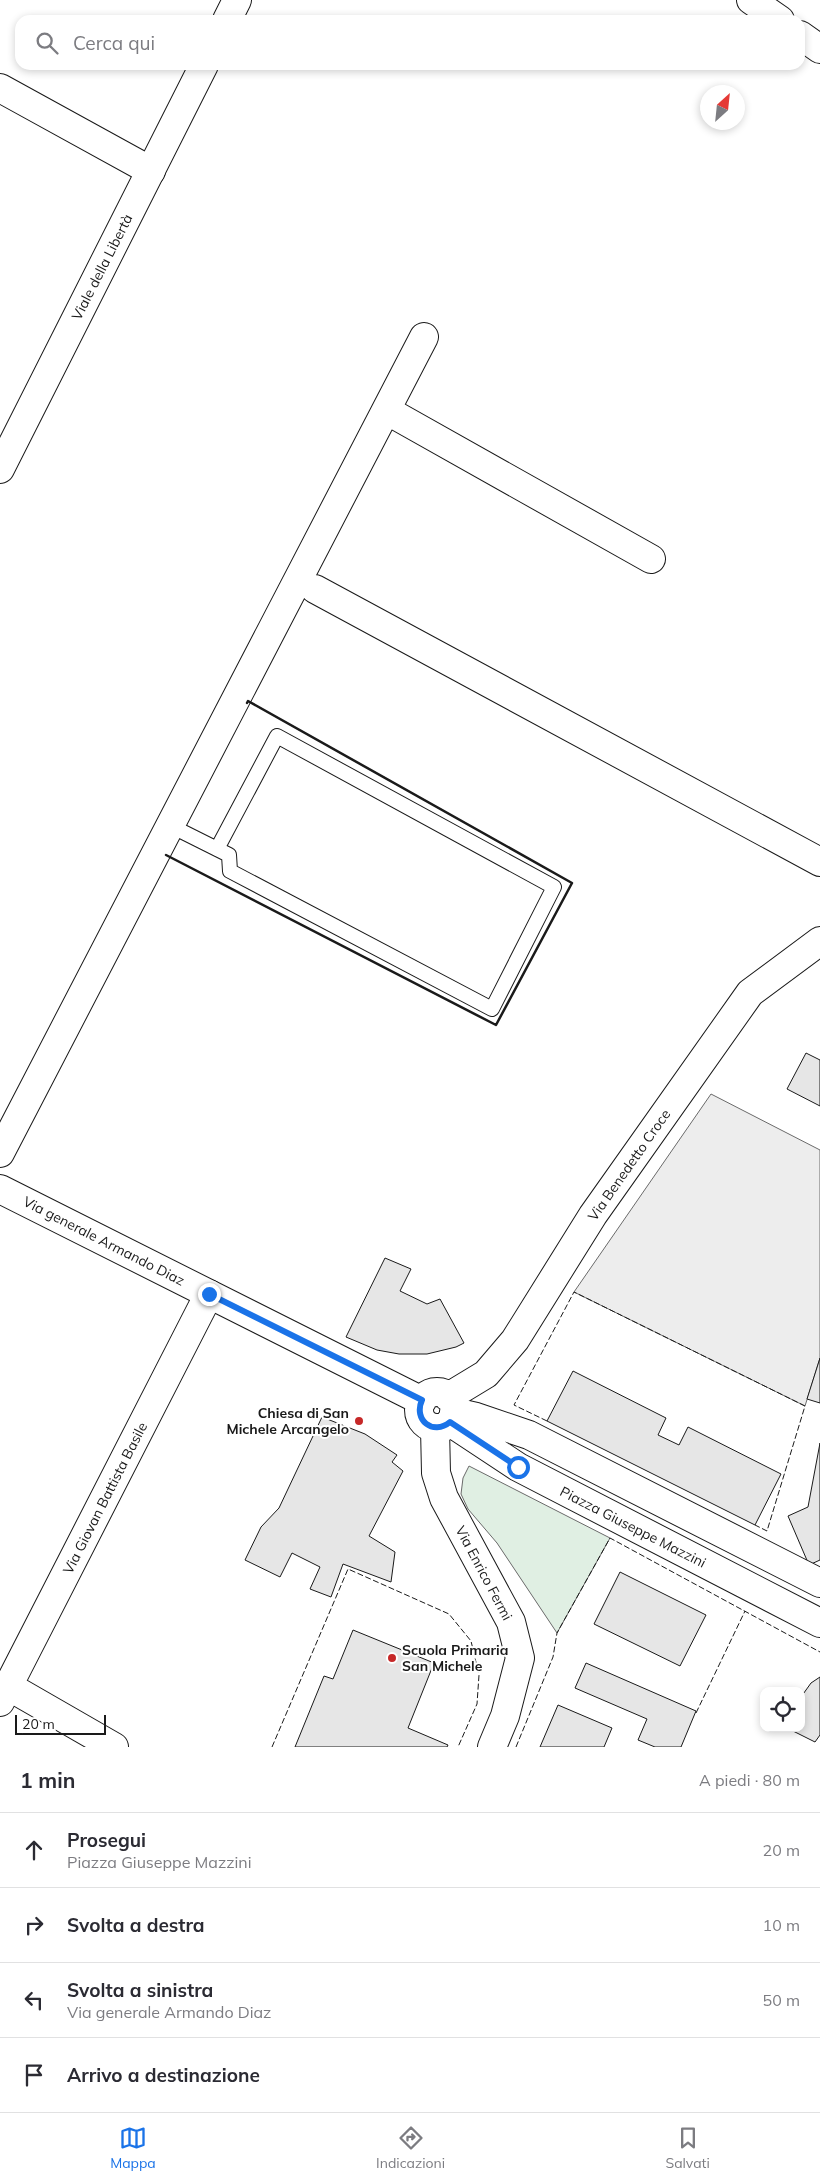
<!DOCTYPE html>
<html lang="it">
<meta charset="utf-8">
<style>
body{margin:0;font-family:Mulish,sans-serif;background:#f7f7f7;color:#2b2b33}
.controls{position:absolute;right:15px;bottom:15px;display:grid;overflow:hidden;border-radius:10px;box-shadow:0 2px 8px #0003}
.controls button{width:45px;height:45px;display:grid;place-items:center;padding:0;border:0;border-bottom:1px solid #e1e1e2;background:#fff;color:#2b2b33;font:25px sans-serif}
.compass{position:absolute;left:700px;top:85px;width:45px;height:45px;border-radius:50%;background:#fff;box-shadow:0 2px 8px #0003;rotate:27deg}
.scale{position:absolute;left:15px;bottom:12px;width:91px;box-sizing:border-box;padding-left:5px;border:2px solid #1a1a1a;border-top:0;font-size:14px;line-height:18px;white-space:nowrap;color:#1a1a1a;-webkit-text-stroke:4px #fff;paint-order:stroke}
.stop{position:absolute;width:15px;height:15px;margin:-11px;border:4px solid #1a73e8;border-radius:50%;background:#fff}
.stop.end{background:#1a73e8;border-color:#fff;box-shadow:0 1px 5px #0008}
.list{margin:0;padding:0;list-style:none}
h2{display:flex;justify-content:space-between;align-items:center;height:65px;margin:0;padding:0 20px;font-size:21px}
h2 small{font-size:16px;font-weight:400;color:#7c7c81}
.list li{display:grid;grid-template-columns:32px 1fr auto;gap:15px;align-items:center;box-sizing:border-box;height:75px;padding:0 20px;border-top:1px solid #e1e1e2}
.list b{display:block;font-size:19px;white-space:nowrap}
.list p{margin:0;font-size:16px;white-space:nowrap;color:#7c7c81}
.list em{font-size:16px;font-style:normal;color:#7c7c81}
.icon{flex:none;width:28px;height:28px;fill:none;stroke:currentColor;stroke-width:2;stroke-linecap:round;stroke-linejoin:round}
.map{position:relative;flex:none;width:820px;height:1747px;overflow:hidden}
.search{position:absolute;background:#fff;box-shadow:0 2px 8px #0003;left:15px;right:15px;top:15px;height:55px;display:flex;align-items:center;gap:12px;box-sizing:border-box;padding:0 18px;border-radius:15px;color:#7c7c81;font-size:19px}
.sheet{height:365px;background:#fff}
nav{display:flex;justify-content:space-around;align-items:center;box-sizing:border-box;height:70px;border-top:1px solid #e1e1e2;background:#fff;font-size:14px;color:#7c7c81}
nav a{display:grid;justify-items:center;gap:2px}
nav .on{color:#1a73e8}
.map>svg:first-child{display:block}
.green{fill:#e0efe3;stroke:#6a6a6a}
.parking{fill:#ededed;stroke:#6a6a6a}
.building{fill:#e6e6e6;stroke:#1a1a1a}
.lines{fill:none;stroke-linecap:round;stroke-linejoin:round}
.lane-casing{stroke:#1a1a1a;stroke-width:16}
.street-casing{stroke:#1a1a1a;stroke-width:30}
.secondary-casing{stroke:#1a1a1a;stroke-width:30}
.primary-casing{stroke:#1a1a1a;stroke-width:30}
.lane{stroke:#fff;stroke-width:14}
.street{stroke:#fff;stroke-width:28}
.secondary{stroke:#fff;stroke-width:28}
.primary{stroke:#fff;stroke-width:28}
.fence{stroke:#1a1a1a;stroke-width:1;stroke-dasharray:6 2.5;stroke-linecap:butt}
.wall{stroke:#1a1a1a;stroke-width:2.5}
.route{stroke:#1a73e8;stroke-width:6}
.poi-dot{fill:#c62828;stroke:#fff;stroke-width:2}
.labels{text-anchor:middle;stroke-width:4;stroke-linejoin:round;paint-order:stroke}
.street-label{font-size:14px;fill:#1a1a1a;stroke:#fff}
.poi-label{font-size:14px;font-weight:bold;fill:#1a1a1a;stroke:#fff;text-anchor:end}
</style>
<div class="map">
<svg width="820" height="1747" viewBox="0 0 820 1747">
<rect width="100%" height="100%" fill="#fff"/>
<path class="green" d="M469 1466 610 1538 557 1633 497 1543 468 1509 461 1494 463 1478Z"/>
<path class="parking" d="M711 1094 820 1150V1358L805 1406 574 1292Z"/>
<path class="building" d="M806 1053 820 1060V1106L787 1089Z
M385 1258 411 1269 400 1291 427 1304 440 1299 464 1343 456 1347 427 1354H399L377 1350 346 1337Z
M820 1358V1403L807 1399Z
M573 1371 666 1418 658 1435 679 1445 688 1427 781 1474 755 1525 547 1421Z
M322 1417 365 1434 397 1455 392 1462 403 1471 369 1536 395 1552 391 1582 343 1564 331 1597 310 1589 320 1567 292 1553 280 1577 245 1560 261 1527 279 1508Z
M820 1443V1560L809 1565 788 1516 808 1507Z
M620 1572 706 1615 680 1666 594 1624Z
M353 1630 434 1663 408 1728 448 1745 447 1747H295L324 1676 333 1679Z
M586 1663 696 1711 681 1747H655L638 1740 647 1719 575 1688Z
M820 1677V1735L815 1742 787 1728H801V1697L811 1683Z
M558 1705 612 1728 604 1747H540Z"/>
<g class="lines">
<defs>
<path id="lane" d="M169 825C189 835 209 845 229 855L230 871 492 1009 554 887 277 736 217 849"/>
<path id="street" d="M751 0 780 20
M800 35 820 49
M0 88 151 171
M386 410 651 559
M315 589 820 862
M0 1153 424 337
M435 1428 436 1473 444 1498 511 1622 520 1658 505 1716 492 1747
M8 1686 114 1747
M0 1702 209 1294"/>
<path id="secondary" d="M0 1189 422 1401
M419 1410a18 18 0 1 1 36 0a18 18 0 1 1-36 0Z
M448 1397 486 1374 515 1340 593 1215 750 993 820 941
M454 1412 476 1417 529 1435 820 1583
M450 1422 518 1467 820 1623"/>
<path id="primary" d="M227 20 237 0
M0 469 204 65"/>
</defs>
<use href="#lane" class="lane-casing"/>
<use href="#street" class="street-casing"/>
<use href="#secondary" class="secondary-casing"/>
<use href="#primary" class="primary-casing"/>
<use href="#lane" class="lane"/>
<use href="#street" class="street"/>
<use href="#secondary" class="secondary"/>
<use href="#primary" class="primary"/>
<path class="fence" d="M547 1421 514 1405 574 1292 805 1406 767 1531 755 1525
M696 1713 745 1611
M272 1747 348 1569 449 1614 471 1641 479 1675 477 1704 458 1747
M516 1747 553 1657 557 1633 610 1538 820 1652"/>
<path class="wall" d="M166 855 496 1025 572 883 248 701 247 703"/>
</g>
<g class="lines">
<path class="route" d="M209 1294 422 1400C413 1420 433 1436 450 1422L518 1467"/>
</g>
<g class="poi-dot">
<circle cx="359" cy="1421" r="5"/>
<circle cx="392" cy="1658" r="5"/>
</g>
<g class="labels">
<g class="street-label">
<text transform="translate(102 267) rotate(-63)" y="5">Viale della Libertà</text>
<text transform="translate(629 1165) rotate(-55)" y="5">Via Benedetto Croce</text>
<text transform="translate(104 1241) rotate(27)" y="5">Via generale Armando Diaz</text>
<text transform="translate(105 1498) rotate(-63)" y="5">Via Giovan Battista Basile</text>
<text transform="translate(633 1527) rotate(27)" y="5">Piazza Giuseppe Mazzini</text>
<text transform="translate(484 1573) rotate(62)" y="5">Via Enrico Fermi</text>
</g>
<g class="poi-label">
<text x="349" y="1418">Chiesa di San<tspan x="349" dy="16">Michele Arcangelo</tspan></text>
<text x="402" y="1655" text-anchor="start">Scuola Primaria<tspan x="402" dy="16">San Michele</tspan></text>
</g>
</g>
</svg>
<div class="controls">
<button><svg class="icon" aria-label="locate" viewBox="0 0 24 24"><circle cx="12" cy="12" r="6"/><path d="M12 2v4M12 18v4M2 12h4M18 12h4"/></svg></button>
</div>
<svg class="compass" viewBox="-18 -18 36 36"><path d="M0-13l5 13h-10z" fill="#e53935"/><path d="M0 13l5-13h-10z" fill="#7c7c81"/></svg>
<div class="scale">20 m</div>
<div class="stop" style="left:518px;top:1467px"></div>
<div class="stop end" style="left:209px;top:1294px"></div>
<div class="search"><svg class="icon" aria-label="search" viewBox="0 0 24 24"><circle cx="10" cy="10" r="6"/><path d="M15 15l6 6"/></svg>Cerca qui</div>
</div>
<section class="sheet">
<h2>1 min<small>A piedi · 80 m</small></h2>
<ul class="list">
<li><svg class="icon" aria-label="ahead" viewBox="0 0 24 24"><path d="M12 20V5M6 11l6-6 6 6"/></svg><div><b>Prosegui</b><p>Piazza Giuseppe Mazzini</p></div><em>20 m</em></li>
<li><svg class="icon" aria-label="right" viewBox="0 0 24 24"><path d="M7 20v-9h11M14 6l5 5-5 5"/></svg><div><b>Svolta a destra</b></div><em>10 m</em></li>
<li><svg class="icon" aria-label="left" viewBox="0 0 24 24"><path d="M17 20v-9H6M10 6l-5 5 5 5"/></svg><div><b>Svolta a sinistra</b><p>Via generale Armando Diaz</p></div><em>50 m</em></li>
<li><svg class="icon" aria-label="arrive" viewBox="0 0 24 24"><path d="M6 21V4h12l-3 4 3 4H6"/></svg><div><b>Arrivo a destinazione</b></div></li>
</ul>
</section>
<nav>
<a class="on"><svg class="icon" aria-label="map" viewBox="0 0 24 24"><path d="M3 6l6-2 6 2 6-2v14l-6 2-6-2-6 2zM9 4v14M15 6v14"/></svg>Mappa</a>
<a><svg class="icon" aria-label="directions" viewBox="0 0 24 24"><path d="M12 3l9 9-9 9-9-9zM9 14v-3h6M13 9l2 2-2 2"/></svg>Indicazioni</a>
<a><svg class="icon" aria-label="saved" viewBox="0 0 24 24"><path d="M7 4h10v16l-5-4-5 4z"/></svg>Salvati</a>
</nav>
